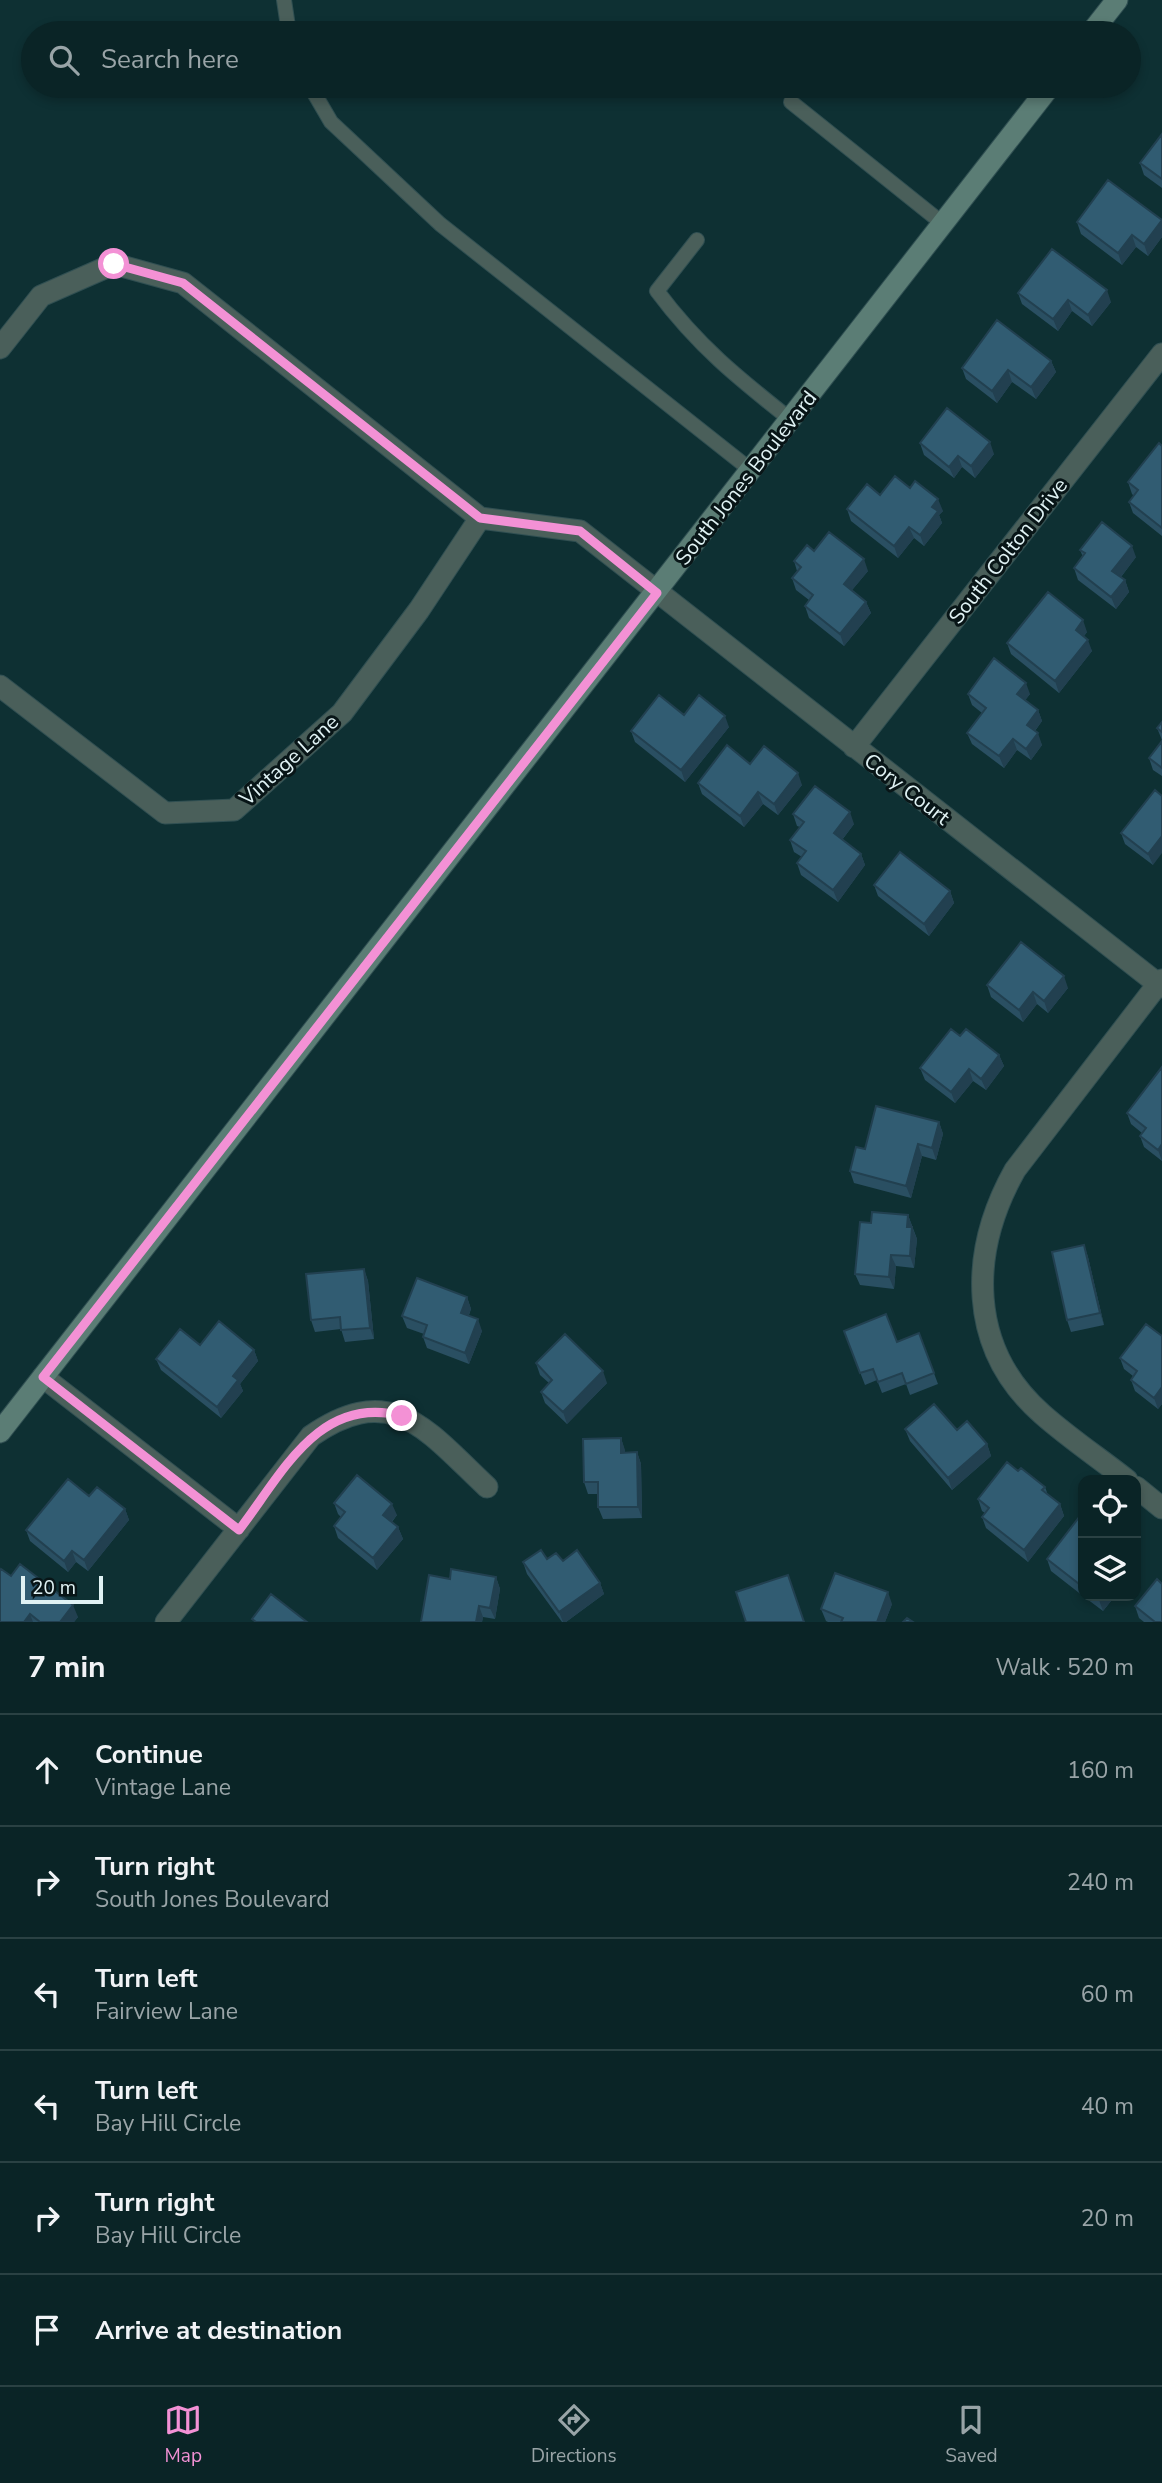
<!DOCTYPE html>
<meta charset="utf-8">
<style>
body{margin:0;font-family:"Nunito Sans",sans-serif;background:#183032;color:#f1f3f6}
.controls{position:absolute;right:21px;bottom:21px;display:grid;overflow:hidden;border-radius:14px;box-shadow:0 4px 10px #0003}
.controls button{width:63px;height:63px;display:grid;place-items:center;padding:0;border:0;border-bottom:2px solid #2a4143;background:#0a2426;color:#f1f3f6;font:35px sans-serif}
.scale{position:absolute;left:21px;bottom:18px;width:82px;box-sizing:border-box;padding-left:7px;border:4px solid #e0f2f4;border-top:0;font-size:19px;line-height:24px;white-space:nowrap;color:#e0f2f4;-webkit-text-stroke:5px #081517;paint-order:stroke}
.stop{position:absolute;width:21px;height:21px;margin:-16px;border:5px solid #f391d5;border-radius:50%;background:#fff}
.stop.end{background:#f391d5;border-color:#fff;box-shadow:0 2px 7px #0008}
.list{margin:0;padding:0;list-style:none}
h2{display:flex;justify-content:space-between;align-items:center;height:91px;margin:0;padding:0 28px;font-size:30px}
h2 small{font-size:23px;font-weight:400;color:#99a4a7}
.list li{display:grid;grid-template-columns:46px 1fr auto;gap:21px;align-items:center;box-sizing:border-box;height:112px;padding:0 28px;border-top:2px solid #2a4143}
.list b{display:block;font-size:26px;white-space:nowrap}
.list p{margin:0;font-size:23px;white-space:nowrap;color:#99a4a7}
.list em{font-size:23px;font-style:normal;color:#99a4a7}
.icon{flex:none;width:38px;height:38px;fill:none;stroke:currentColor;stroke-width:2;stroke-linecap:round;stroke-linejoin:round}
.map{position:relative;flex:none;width:1162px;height:1622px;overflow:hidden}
.search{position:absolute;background:#0a2426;box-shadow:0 4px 10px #0003;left:21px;right:21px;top:21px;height:77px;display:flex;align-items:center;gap:18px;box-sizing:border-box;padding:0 24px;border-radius:38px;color:#99a4a7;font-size:26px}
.sheet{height:763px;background:#0a2426}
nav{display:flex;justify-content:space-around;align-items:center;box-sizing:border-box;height:98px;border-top:2px solid #2a4143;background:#0a2426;font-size:19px;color:#99a4a7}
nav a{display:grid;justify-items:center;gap:4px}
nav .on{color:#f391d5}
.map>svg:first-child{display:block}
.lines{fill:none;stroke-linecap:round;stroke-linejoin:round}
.lane-casing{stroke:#304f52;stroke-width:16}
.street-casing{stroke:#304f52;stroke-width:23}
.secondary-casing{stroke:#304f52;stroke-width:23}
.lane{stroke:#4a5f5a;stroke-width:14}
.street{stroke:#4a5f5a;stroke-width:21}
.secondary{stroke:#5b7d75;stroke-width:21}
.wall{fill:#2a4f62}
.shaded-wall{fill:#224050}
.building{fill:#315c72;stroke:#224050;stroke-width:2}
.route{stroke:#f391d5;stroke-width:9}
.labels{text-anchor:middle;stroke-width:6;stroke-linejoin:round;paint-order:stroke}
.street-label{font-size:21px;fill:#e0f2f4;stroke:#081517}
</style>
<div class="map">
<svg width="1162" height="1622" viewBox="0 0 1162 1622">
<rect width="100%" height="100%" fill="#0e3033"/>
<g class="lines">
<defs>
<path id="lane" d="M284 0 289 33
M310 86 331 122 440 224 752 471
M791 102 942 223
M697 240 657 291C698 346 738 378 791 420"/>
<path id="street" d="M0 348 41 296 114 264 183 283 480 518 580 531 1158 984 1162 980
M0 686 165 813 234 810 342 713 419 610 480 518
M854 747 1162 354
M43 1377 239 1529
M1127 1480C1099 1458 1069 1438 1042 1414 967 1348 969 1252 1015 1170L1158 984 1162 987
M1136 1487 1162 1508
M166 1622 311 1436C393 1379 428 1432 487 1487"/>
<path id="secondary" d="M1091 33 1117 0
M0 1432 1050 86"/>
</defs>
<use href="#lane" class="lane-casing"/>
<use href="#street" class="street-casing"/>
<use href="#secondary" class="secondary-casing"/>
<use href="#lane" class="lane"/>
<use href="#street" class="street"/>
<use href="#secondary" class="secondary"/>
</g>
<path class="wall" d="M1162 134V188L1144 175 1140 163Z
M1162 220V237L1148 256 1136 247 1122 265 1081 234 1077 222Z
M1018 293 1111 302 1092 326 1072 311 1058 331 1022 304Z
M1051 361 1056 372 1036 399 1012 382 997 403 966 379 962 368Z
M920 443 994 454 975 478 962 467 954 478 924 455Z
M1162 446V536L1133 513 1129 502 1134 496 1132 494 1128 482Z
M910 488 943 511 939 515 942 523 924 546 914 538 898 558 851 521 847 509 880 495Z
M1080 550 1136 557 1121 577 1125 580 1129 592 1116 609 1078 580 1074 568 1083 557Z
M814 551 868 571 852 590 866 602 871 613 844 646 809 618 805 606 809 600 796 590 792 578 797 571 794 561Z
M1087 632 1084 636 1092 651 1059 693 1011 654 1007 643Z
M968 694H1030L1025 700 1038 710 1042 721 1035 731 1042 745 1031 760 1017 750 1004 768 972 744 967 733 982 713 972 705Z
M684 715 729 727 685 782 635 742 631 731Z
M1162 722V740L1157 728Z
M1162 741V776L1153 770 1149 758Z
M750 764 802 785 778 815 763 804 744 827 702 794 698 783Z
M1155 790 1153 865 1125 844 1121 833Z
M793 814 854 824 842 840 861 854 865 865 838 902 801 875 797 863 802 857 794 852 790 840 800 827 797 826Z
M874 885 950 891 954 903 929 936 878 896Z
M987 985 1068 988 1048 1013 1037 1004 1023 1022 991 997Z
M960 1036 999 1055 1004 1066 986 1090 973 1081 955 1103 925 1080 920 1068Z
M1162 1067V1161L1144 1147 1140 1136 1142 1133 1131 1124 1127 1113Z
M939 1122 943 1134 936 1160 922 1156 911 1198 854 1183 850 1171 865 1149Z
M908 1215 917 1239 914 1268 896 1266 894 1289 860 1285 855 1274 871 1223Z
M1084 1245 1088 1257 1104 1325 1071 1332 1067 1320Z
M364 1269 368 1281 374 1339 345 1342 341 1329 315 1332 311 1320Z
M467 1297 471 1309 469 1315 482 1331 469 1364 427 1348 423 1337 424 1334 407 1328 402 1316Z
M844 1331 897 1342 919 1333 938 1384 910 1395 906 1384 882 1393 877 1380 865 1385Z
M1162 1336V1404L1158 1409 1135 1391 1131 1380 1133 1376 1124 1369 1120 1358Z
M200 1345 254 1350 258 1361 240 1384 243 1391 221 1418 161 1370 156 1359Z
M536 1363 607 1383 567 1424 545 1403 541 1392 549 1383 540 1375Z
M905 1429 957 1430 987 1444 991 1456 952 1490 910 1441Z
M621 1438 625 1452H637L641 1464 642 1518 603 1519 598 1507V1494H588L584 1482Z
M1018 1471 1045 1487 1048 1495 1060 1504 1064 1516 1028 1562 986 1528 982 1517 985 1513 982 1511 978 1499Z
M89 1496 125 1509 129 1520 88 1571 76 1562 68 1572 30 1541 26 1530Z
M334 1503 397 1515 392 1522 398 1527 403 1539 377 1570 338 1538 334 1526 341 1517 338 1514Z
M1083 1519V1596L1051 1571 1047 1559Z
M547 1559 563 1561 600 1583 604 1594 566 1622H562L527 1574 523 1562Z
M11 1576 78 1617 74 1622H0Z
M496 1577 500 1589 495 1619 483 1617 482 1622H421L450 1579Z
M1083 1596H1115L1103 1611Z
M892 1604 885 1622H828L826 1621 821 1609Z
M1135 1606 1162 1622H1144L1139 1618Z"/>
<path class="shaded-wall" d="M1162 220V237L1148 256 1144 244Z
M1132 235 1136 247 1122 265 1118 253Z
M1107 290 1111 302 1092 326 1088 315Z
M1068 300 1072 311 1058 331 1053 319Z
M1051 361 1056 372 1036 399 1031 387Z
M1008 370 1012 382 997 403 992 391Z
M990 442 994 454 975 478 971 466Z
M958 456 962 467 954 478 949 467Z
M938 499 943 511 939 515 942 523 924 546 920 535 932 507Z
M909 527 914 538 898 558 894 546Z
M1132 546 1136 557 1117 582 1112 571Z
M864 559 868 571 848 595 844 584Z
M1125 580 1129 592 1116 609 1111 597Z
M866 602 871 613 844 646 840 634Z
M1083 620 1087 632 1080 641 1076 630Z
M1088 640 1092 651 1059 693 1055 681Z
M1026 683 1030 694 1021 706 1017 694Z
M1038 710 1042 721 1031 736 1027 725Z
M725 716 729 727 685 782 681 770Z
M1038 733 1042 745 1031 760 1026 749Z
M1013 739 1017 750 1004 768 999 756Z
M798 773 802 785 778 815 774 804Z
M758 792 763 804 744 827 740 816Z
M850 812 854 824 838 845 834 833Z
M1162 836V853L1153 865 1148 854Z
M861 854 865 865 838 902 833 890Z
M950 891 954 903 929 936 924 924Z
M1064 976 1068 988 1048 1013 1044 1001Z
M1033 992 1037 1004 1023 1022 1019 1010Z
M999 1055 1004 1066 986 1090 981 1079Z
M969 1069 973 1081 955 1103 951 1092Z
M939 1122 943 1134 936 1160 932 1148Z
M918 1144 922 1156 911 1198 906 1186Z
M1162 1144V1161L1158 1150Z
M908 1215 912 1226 911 1238 907 1227Z
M912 1227 917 1239 914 1268 910 1256Z
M1084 1245 1088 1257 1104 1325 1100 1313Z
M891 1255 896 1266 894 1289 889 1277Z
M364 1269 368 1281 374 1339 370 1328Z
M467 1297 471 1309 465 1324 461 1313Z
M478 1319 482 1331 469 1364 465 1353Z
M254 1350 258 1361 240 1384 243 1391 221 1418 217 1407 233 1376Z
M603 1371 607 1383 567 1424 563 1412Z
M1162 1387V1404L1158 1409 1154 1398Z
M621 1438 625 1450 626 1464 621 1453Z
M987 1444 991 1456 952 1490 948 1478Z
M637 1452 641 1464 642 1518 638 1507Z
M392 1504 397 1515 388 1526 383 1515Z
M1060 1504 1064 1516 1028 1562 1024 1550Z
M125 1509 129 1520 88 1571 84 1560Z
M398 1527 403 1539 377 1570 373 1558Z
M72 1551 76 1562 68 1572 64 1561Z
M496 1577 500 1589 495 1619 490 1608Z
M600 1583 604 1594 566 1622H563L559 1612Z
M888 1592 892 1604 885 1622H877Z
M1102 1596H1115L1103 1611 1099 1600Z
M73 1605 78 1617 74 1622H60Z
M479 1606 483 1617 482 1622H476Z
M30 1614 33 1622H24Z"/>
<path class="building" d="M1162 134V179L1140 163Z
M1108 180 1162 220 1144 244 1132 235 1118 253 1077 222Z
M1052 249 1107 290 1088 315 1068 300 1053 319 1018 293Z
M997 320 1051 361 1031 387 1008 370 992 391 962 368Z
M947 408 990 442 971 466 958 456 949 467 920 443Z
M1159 443 1162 446V528L1129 502 1138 490 1128 482Z
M895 476 910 488 915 481 938 499 932 507 938 511 920 535 909 527 894 546 847 509 867 484 880 495Z
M1102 522 1132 546 1112 571 1125 580 1111 597 1074 568 1085 553 1080 550Z
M829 532 864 559 844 584 866 602 840 634 805 606 813 595 792 578 801 567 794 561 807 545 814 551Z
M1048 592 1083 620 1076 630 1088 640 1055 681 1007 643Z
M994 658 1026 683 1017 694 1038 710 1027 725 1038 733 1026 749 1013 739 999 756 967 733 986 708 968 694Z
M659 695 684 715 699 695 725 716 681 770 631 731Z
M1162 722V732L1157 728Z
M1162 741V768L1149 758Z
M727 745 750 764 764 746 798 773 774 804 758 792 740 816 698 783Z
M815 786 850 812 834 833 861 854 833 890 797 863 806 851 790 840 804 822 793 814Z
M1155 790 1162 796V836L1148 854 1121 833Z
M900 852 950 891 924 924 874 885Z
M1021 942 1064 976 1044 1001 1033 992 1019 1010 987 985Z
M951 1029 960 1036 966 1029 999 1055 981 1079 969 1069 951 1092 920 1068Z
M1162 1067V1144L1158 1150 1140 1136 1146 1128 1127 1113Z
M876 1106 939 1122 932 1148 918 1144 906 1186 850 1171 856 1147 865 1149Z
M872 1212 908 1215 907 1227H912L910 1256 891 1255 889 1277 855 1274 860 1222 871 1223Z
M1084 1245 1100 1313 1067 1320 1052 1252Z
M364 1269 370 1328 341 1330 340 1317 311 1320 306 1274Z
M417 1278 467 1297 461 1313 478 1319 465 1353 423 1337 427 1325 402 1316Z
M886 1314 897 1342 919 1333 934 1373 906 1384 902 1373 878 1382 873 1369 860 1373 844 1331Z
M219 1321 254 1350 233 1376 238 1380 217 1407 156 1359 180 1329 200 1345Z
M1146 1324 1162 1336V1387L1154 1398 1131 1380 1137 1371 1120 1358Z
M565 1334 603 1371 563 1412 541 1392 552 1380 536 1363Z
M934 1404 957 1430 967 1421 987 1444 948 1478 905 1429Z
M621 1438V1453L637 1452 638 1507H598V1482H584L583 1439Z
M1007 1462 1018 1471 1021 1468 1045 1487 1042 1490 1060 1504 1024 1550 982 1517 989 1508 978 1499Z
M357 1475 392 1504 383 1515 398 1527 373 1558 334 1526 345 1512 334 1503Z
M68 1479 89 1496 97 1487 125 1509 84 1560 72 1551 64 1561 26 1530Z
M1080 1516 1083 1519V1587L1047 1559Z
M541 1550 547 1559 556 1553 563 1561 577 1550 600 1583 559 1612 523 1562Z
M20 1564 73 1605 60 1622H40L30 1614 24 1622H0V1571L1 1569 11 1576Z
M451 1569 496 1577 490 1608 479 1606 476 1622H421L429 1575 450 1579Z
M835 1573 888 1592 877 1622H841L843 1618 821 1609Z
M788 1575 804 1622H746L736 1592Z
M1157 1579 1162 1584V1622H1155L1135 1606Z
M271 1594 307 1622H256L252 1619Z
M907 1618 913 1622H903Z"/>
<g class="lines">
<path class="route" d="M114 264 183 283 480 518 580 531 657 593 43 1377 239 1530C282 1474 319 1394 402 1416"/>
</g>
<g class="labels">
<g class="street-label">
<text transform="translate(746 478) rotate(-52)" y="7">South Jones Boulevard</text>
<text transform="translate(1008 551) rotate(-52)" y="7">South Colton Drive</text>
<text transform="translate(289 760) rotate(-42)" y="7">Vintage Lane</text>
<text transform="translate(907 789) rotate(38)" y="7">Cory Court</text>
</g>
</g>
</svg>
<div class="controls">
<button><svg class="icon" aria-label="locate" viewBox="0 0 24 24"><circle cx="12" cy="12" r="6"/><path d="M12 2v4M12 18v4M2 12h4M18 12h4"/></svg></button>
<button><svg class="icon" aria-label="layers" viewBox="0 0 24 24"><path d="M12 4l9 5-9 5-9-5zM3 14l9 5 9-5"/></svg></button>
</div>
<div class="scale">20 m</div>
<div class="stop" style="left:114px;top:264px"></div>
<div class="stop end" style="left:402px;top:1416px"></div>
<div class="search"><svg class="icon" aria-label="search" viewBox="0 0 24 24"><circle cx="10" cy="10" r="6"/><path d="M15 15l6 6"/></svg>Search here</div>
</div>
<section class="sheet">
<h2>7 min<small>Walk · 520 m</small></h2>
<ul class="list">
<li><svg class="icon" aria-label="ahead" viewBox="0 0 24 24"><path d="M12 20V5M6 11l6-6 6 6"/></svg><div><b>Continue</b><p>Vintage Lane</p></div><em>160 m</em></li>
<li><svg class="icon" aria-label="right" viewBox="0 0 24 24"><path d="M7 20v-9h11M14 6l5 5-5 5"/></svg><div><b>Turn right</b><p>South Jones Boulevard</p></div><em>240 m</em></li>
<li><svg class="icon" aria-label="left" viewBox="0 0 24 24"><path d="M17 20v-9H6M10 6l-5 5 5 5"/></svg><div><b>Turn left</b><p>Fairview Lane</p></div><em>60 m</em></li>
<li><svg class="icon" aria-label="left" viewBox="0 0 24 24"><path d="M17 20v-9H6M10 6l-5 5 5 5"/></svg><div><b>Turn left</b><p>Bay Hill Circle</p></div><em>40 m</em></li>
<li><svg class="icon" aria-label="right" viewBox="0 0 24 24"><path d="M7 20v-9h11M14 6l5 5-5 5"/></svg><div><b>Turn right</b><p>Bay Hill Circle</p></div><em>20 m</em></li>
<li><svg class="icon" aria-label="arrive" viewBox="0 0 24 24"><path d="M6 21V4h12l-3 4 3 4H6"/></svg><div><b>Arrive at destination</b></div></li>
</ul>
</section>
<nav>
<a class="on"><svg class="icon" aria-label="map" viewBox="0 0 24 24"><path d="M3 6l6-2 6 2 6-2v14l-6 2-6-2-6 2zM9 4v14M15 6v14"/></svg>Map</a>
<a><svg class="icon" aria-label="directions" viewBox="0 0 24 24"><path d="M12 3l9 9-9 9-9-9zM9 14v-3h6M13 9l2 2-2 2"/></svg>Directions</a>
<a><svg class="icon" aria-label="saved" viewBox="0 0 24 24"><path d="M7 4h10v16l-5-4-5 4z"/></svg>Saved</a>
</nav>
